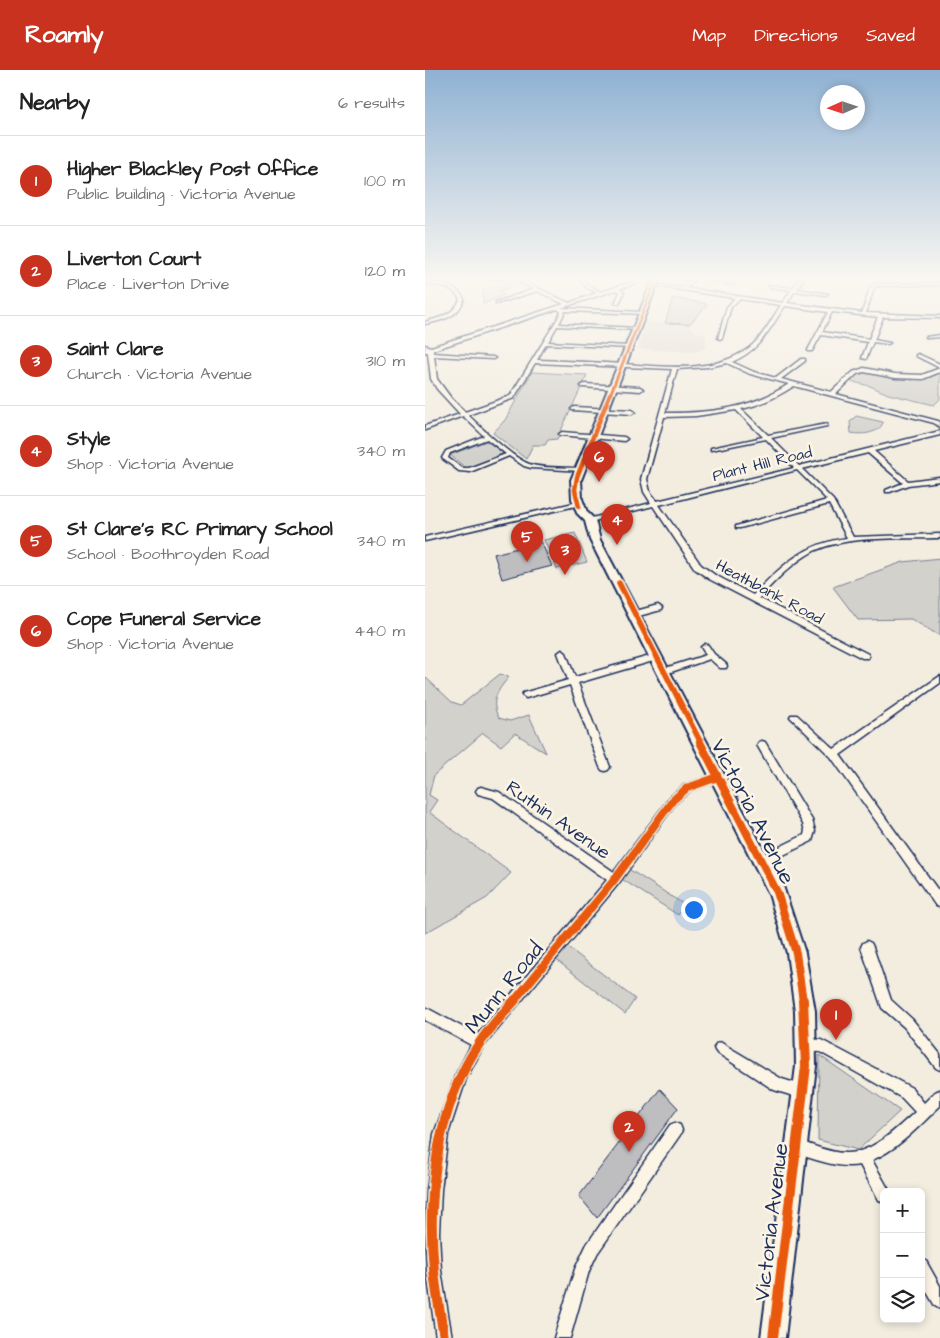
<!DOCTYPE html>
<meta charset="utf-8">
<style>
body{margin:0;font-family:"Architects Daughter",sans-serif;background:#f2f2f2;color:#222}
.controls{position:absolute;right:15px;bottom:15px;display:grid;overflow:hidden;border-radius:8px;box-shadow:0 2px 8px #0003}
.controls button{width:45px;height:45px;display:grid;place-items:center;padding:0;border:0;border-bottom:1px solid #e0e0e0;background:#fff;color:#222;font:25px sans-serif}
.compass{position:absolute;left:395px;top:15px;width:45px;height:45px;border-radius:50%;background:#fff;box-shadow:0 2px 8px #0003;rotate:267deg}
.you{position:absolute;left:268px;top:839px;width:18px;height:18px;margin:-12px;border:4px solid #fff;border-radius:50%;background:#1a73e8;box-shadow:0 0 0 8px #1a73e833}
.badge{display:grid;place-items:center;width:32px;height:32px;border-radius:50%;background:#c8321e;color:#fff;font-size:16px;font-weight:700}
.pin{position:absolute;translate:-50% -41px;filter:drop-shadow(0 1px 2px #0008)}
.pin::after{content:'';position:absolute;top:26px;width:18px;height:15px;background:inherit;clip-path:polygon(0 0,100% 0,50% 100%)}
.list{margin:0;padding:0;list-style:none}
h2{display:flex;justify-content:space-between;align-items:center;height:65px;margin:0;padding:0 20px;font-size:21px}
h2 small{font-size:16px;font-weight:400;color:#767676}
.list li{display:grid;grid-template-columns:32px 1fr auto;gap:15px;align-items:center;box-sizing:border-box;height:90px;padding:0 20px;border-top:1px solid #e0e0e0}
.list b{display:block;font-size:19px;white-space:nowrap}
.list p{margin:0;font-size:16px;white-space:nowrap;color:#767676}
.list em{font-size:16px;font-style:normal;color:#767676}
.icon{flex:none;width:28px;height:28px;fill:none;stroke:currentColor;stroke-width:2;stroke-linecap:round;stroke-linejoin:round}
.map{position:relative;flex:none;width:515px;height:1268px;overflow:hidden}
header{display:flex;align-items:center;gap:30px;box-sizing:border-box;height:70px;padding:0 25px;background:#c8321e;color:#fff}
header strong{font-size:24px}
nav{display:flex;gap:28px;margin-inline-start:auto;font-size:18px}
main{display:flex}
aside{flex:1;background:#fff}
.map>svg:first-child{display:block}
.built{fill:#e3dfd6}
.green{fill:#d3d1cc;stroke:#778095}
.building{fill:#bebec0;stroke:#1b2f5e}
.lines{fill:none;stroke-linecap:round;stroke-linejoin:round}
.minor-casing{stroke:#1b2f5e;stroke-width:3}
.primary-casing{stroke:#1b2f5e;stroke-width:4}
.minor{fill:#fcf5e5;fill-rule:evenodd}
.primary{fill:#fcf5e5;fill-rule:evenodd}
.cycleway-far4-casing{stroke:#fcf5e5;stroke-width:5}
.cycleway-far3-casing{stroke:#fcf5e5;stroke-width:6}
.cycleway-far2-casing{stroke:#fcf5e5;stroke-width:9}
.cycleway-far1-casing{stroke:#fcf5e5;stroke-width:11}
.cycleway-casing{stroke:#fcf5e5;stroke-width:13}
.cycleway-far4{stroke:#e8590c;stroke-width:3}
.cycleway-far3{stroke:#e8590c;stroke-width:4.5}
.cycleway-far2{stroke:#e8590c;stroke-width:5.5}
.cycleway-far1{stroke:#e8590c;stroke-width:8}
.cycleway{stroke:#e8590c;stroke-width:10}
.labels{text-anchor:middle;stroke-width:5;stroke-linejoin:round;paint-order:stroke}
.far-street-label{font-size:16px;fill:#1b2f5e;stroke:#fcf5e5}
.street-label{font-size:19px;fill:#1b2f5e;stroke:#fcf5e5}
.near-street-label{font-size:22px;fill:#1b2f5e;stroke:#fcf5e5}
</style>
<header>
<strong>Roamly</strong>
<nav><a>Map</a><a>Directions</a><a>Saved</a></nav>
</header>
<main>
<aside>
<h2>Nearby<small>6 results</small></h2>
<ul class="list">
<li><span class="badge">1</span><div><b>Higher Blackley Post Office</b><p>Public building · Victoria Avenue</p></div><em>100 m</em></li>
<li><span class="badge">2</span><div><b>Liverton Court</b><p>Place · Liverton Drive</p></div><em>120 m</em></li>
<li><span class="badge">3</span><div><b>Saint Clare</b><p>Church · Victoria Avenue</p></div><em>310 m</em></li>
<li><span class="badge">4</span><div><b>Style</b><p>Shop · Victoria Avenue</p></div><em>340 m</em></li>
<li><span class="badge">5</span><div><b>St Clare's RC Primary School</b><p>School · Boothroyden Road</p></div><em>340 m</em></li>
<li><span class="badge">6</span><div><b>Cope Funeral Service</b><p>Shop · Victoria Avenue</p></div><em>440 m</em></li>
</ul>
</aside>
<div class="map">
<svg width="515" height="1268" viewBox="0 0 515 1268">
<rect width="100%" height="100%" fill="#f3ede0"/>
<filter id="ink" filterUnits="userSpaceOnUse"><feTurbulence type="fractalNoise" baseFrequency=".02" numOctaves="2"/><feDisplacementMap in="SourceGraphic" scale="10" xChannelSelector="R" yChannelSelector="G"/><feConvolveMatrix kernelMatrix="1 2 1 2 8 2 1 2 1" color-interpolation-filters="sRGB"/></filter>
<g filter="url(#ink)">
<path class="built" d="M248 228 283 234 264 256 273 263 280 264 282 277 271 282 213 279 221 252 240 253Z"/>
<path class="green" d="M79 214 87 217 74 221 80 225 58 234V220Z
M248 228 283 234 265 254 240 253Z
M107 302 162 305 132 369 123 370 120 375H108L101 389 68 363 80 350Z
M439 302 487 310 515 303V329L509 335 463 324 445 316 424 311 431 304Z
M431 346 458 352C455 364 436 365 426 363L425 352Z
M61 371 79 383 42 399 25 385Z
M150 463 162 492 132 499 119 470Z
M515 488V566L486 549 433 550 408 517 478 492Z
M75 604 84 607C73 620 64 631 74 648L85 651 104 645 121 683 90 663 76 676 58 663 9 705 4 725 12 730 4 742 86 803 62 828 0 863V607L27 632 36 635Z
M202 798 260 835 253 845 195 808Z
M140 875 210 929 200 944 129 888Z
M394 985 475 1041 433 1080 393 1070Z"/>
<path class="building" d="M116 472 127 496 77 509 69 484Z
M235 1019 253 1038 172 1148 154 1126Z"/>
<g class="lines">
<defs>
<path id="minor" d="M60 209H94L144 233 172 223 161 217 155 209H159L163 215 176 222 215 209H222L194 219 199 222 194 234 190 233 195 222 191 220 136 238 218 242 220 244 140 241 134 254 211 258H213V260L132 256 123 272 204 276H206V278L121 274 112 290C140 291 169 292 197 294 237 296 286 304 321 280 336 270 346 250 356 235L314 229 306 237 297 268 295 269 293 268 302 237 310 228 229 216 228 214 257 218 266 209H271L261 218 358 233 366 220 344 217 343 215 368 218 374 209H378L372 219 403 224 401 225 370 221 362 233 437 243 445 218 449 214 515 213V215L451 216 449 218 441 243 515 246V248L458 247 449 270 465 273 463 274 448 272 441 289 437 288 443 272 396 265 387 281H383V280L403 242 360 236C343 261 336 279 307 292L329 302 351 308 376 289H380V291L356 309 406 322 428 302 439 298 470 304 497 305 515 298V302L498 309 470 308 439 302 432 304 411 324 513 351 515 352V357L509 353 369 316C352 327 336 335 316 339L343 365 402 354V356L346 368 374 396 515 361V365L449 381 483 411 514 407 515 411 483 415 465 422H461V420L478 413 443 383 377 399 408 430 428 467 515 464V468C477 469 423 465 389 481 368 492 350 511 334 528L443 584 444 586 443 588H437L284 509 270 499 228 436 165 452 162 450 163 449 226 433 219 422 216 409 247 299 110 293 89 328 43 345C57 358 86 387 104 394 117 399 140 397 155 398L158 400 157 401 106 398 99 396 84 386 45 402 34 401 18 389 17 388 21 381 59 366 38 346 0 360V356L35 344 12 319 6 309 3 283V282H0V279H1L0 278V275L6 277 139 234 112 221 71 234V232L109 219 89 210ZM133 239 136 242 133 248 85 326 40 342 26 328 12 309 9 286 68 289 70 288 68 287 8 283V280ZM407 242 453 247 444 269 397 262ZM302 293 325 304 364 314C326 339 284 343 240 343L252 299 283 297ZM311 340 338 367 286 378V380L341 369 369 398 232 431 225 422 222 409 239 347 271 346ZM62 369 81 384 44 398H37L23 388 25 383ZM372 400 402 430 311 456V458H315L404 434 422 468C380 473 356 496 328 525L290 505 276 495 234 435Z
M275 209H286L310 214 308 215Z
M0 212C15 213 31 214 39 229 34 247 16 251 0 254V252C14 248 30 244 35 229 28 216 13 215 0 214Z
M515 265V267L503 268 501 267Z
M493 284 515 294V298L491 286V285Z
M159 314 215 317 218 319 215 321 157 317 156 316Z
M149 337 207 340 210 342 207 344 147 340 146 339Z
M137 362 199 367 202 369 199 371 135 365 134 364Z
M153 432 156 434 155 435 0 471V467Z
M233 535 237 538 236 540 210 547 206 544 207 542Z
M280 574 283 575 289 584 301 594 302 596 301 598H295L285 589 240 604 237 603 236 601 237 599 281 585 276 577Z
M137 580 141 583 150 607 232 584 236 587 235 589 153 613 185 697 183 700 180 701 177 700 175 697 145 615 101 628 97 625 98 623 143 610 133 583Z
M515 606V613L415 685 515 823V837L511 836 406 687 365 647 366 645H372L409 679Z
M337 671 340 672 387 750 390 761 387 771 336 796 332 794 331 791 332 788 379 765 380 761 378 754 332 675 334 672Z
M293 703 296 704 298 707 296 710 265 721 251 733 194 813 58 977 41 1009 23 1064 16 1120 14 1163 16 1201 27 1268H11L2 1201 0 1158 2 1120 9 1064 30 1006 46 975 0 950V937L52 965 182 810 68 728 53 724 51 721 53 718 56 717 74 722 189 802 245 727 259 715Z
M442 871 446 873 448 877 466 930 487 949 515 984V1000L511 998 479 957 457 938 436 877 438 873Z
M382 969 396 970 400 972 487 1018 499 1033 510 1022 515 1020V1036C495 1055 474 1079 447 1090L465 1122H459V1132L454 1130 435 1095C413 1099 393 1090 372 1084L367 1082 365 1077 367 1072 372 1070C387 1075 405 1083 421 1083 448 1083 471 1059 490 1042L477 1028 395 982 382 981 378 979 376 975 378 971Z
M295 972 357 1009 383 1017 385 1022 383 1027 378 1029 349 1020 291 982 289 978 291 974Z
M250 1053 255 1055 257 1060 255 1065 172 1184 164 1201 145 1268H129L150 1199 162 1174 245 1055Z
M496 1189 501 1191 515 1216V1239L510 1236 496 1212Z"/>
<path id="primary" d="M228 209H234L156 410 157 429 162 442 170 450 175 470 358 816 380 883 390 941 391 996 360 1268H336L371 996 370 941 362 883 344 824 165 470 160 451 152 443 147 429 146 410Z"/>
</defs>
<use href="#minor" class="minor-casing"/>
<use href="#primary" class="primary-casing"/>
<use href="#minor" class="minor"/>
<use href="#primary" class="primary"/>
<defs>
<path id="cycleway-far4" d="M185 325 231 209"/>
<path id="cycleway-far3" d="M154 437 150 420 152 407 185 324"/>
<path id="cycleway-far2" d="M194 513 276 673"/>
<path id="cycleway-far1" d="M275 672 352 822 371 883 378 931
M89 931 190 809 248 730 262 718 293 707"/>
<path id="cycleway" d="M19 1268C16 1246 11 1223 9 1200 2 1125 11 1038 54 974 64 958 78 944 90 930
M348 1268 381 996 378 930"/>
</defs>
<use href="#cycleway-far4" class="cycleway-far4-casing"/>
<use href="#cycleway-far3" class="cycleway-far3-casing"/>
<use href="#cycleway-far2" class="cycleway-far2-casing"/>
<use href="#cycleway-far1" class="cycleway-far1-casing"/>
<use href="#cycleway" class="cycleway-casing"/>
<use href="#cycleway-far4" class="cycleway-far4"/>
<use href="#cycleway-far3" class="cycleway-far3"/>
<use href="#cycleway-far2" class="cycleway-far2"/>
<use href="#cycleway-far1" class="cycleway-far1"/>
<use href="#cycleway" class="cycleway"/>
</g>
</g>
<linearGradient id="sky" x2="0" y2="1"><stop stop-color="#8fb1d3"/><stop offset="0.54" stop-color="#faf7f1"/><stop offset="1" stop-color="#faf7f1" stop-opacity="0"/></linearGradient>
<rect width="515" height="387" fill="url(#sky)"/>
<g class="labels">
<g class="far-street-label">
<text transform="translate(337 393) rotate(-14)" y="6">Plant Hill Road</text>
<text transform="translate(345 521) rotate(28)" y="6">Heathbank Road</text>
</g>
<g class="street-label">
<text transform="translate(134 749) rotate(35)" y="7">Ruthin Avenue</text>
</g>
<g class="near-street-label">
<text transform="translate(329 741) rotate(63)" y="8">Victoria Avenue</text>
<text transform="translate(78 917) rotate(-51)" y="8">Munn Road</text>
<text transform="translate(345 1152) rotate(-83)" y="8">Victoria Avenue</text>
</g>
</g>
</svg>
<div class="controls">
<button>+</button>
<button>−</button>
<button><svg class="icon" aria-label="layers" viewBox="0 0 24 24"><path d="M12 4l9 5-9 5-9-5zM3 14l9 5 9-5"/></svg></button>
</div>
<svg class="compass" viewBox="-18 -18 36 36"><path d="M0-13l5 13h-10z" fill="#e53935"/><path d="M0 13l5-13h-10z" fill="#767676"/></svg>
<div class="you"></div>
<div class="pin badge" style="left:411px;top:970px">1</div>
<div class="pin badge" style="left:204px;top:1082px">2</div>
<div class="pin badge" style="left:140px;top:505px">3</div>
<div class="pin badge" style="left:192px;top:475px">4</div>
<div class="pin badge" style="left:102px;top:492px">5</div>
<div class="pin badge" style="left:174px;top:412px">6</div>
</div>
</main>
